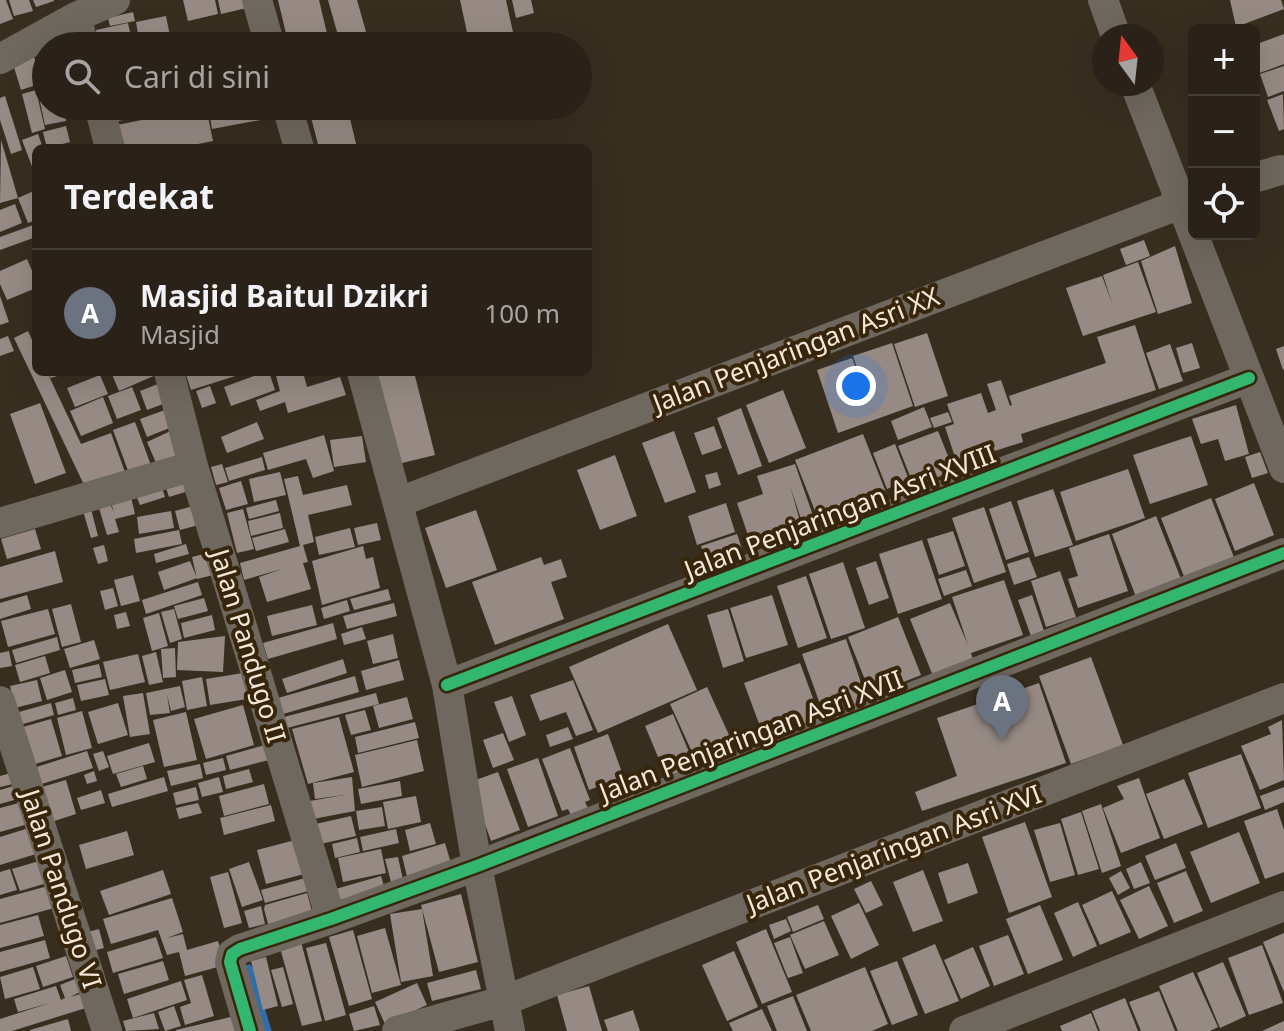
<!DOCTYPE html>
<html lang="id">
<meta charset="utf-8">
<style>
body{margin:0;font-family:"Noto Sans",sans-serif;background:#322a21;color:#f1f3f6}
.controls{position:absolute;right:24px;top:24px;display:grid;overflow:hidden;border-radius:12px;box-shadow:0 8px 32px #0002}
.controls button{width:72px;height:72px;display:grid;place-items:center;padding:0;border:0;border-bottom:2px solid #463f37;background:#2a2218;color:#f1f3f6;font:40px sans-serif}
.compass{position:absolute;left:1092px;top:24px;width:72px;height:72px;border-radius:50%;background:#2a2218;box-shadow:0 8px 32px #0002;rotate:345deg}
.you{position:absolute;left:856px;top:386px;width:28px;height:28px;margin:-20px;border:6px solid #fff;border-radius:50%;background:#1a73e8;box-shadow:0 0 0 12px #1a73e833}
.badge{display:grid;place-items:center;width:52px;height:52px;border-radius:50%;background:#b2a698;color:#fff;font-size:26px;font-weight:700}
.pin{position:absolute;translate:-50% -66px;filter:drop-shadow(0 2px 4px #0008)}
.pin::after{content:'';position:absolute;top:42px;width:28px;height:24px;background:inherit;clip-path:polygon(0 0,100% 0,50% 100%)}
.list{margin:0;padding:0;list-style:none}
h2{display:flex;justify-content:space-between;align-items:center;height:104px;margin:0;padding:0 32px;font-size:34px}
h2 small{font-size:26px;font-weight:400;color:#a5a4a2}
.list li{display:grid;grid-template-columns:52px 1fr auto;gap:24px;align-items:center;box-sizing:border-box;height:128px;padding:0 32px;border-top:2px solid #463f37}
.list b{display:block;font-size:30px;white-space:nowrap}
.list p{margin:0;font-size:26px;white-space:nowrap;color:#a5a4a2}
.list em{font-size:26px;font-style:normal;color:#a5a4a2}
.icon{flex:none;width:44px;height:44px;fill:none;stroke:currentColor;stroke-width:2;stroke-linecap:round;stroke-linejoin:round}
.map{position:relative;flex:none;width:1284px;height:1031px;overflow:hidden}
.search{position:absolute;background:#2a2218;box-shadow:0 8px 32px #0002;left:32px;top:32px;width:560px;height:88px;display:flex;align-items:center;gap:20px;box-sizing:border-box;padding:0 28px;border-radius:44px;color:#a5a4a2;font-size:30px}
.panel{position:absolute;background:#2a2218;box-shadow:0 8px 32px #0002;left:32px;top:144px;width:560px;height:232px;border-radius:12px}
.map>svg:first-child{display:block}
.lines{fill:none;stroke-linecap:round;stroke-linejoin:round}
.stream{stroke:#2e6eac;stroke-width:7}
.building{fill:#978a84}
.minor{stroke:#6f685e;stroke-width:30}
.cycleway-casing{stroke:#37260c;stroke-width:17}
.cycleway{stroke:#33b770;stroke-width:12}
.labels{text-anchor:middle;stroke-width:8;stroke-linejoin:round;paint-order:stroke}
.street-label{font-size:26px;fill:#f3e7d8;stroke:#37260c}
</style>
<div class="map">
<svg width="1284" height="1031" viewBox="0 0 1284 1031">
<rect width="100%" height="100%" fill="#382e20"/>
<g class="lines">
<path class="stream" d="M249 968 268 1031"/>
</g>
<path class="building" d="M0 0H6L13 19 0 24Z
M9 0H29L33 11 14 16Z
M33 0H54V1L36 7Z
M183 0H215L218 14 188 21Z
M218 0H250L251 7 221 14Z
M278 0H319L330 46H289Z
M328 0H357L370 46H341Z
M460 0H506L516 46H470Z
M512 0H531L534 13 516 18Z
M1230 0H1281L1284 9 1236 27Z
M133 12 135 21 110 26 108 18Z
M166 16 172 46H140L136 22Z
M128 23 132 41 99 46 96 30Z
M1284 34V64L1254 75V45Z
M46 56V84L45 85 37 59Z
M34 57 42 83 21 90 13 64Z
M1284 66V91L1268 97 1260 74Z
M36 90 45 129 32 133 22 94Z
M1283 94 1284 129 1279 131 1267 100Z
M5 96 22 150 11 154 0 120V98Z
M46 96V106H87L88 110 65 115 66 121 45 125 39 97Z
M141 106 143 116 118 121 115 110Z
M144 106H186V107L146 116Z
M208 106H269L271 118 212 129Z
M308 106H347L357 148H319Z
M206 107 213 141 178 148H122L117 125Z
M66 126 70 142 47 148 43 132Z
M38 134 43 148H36V177L22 140Z
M1 140 18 198 36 190V220L28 223 18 198 0 203Z
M15 204 22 223 0 232V210Z
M36 224V237L0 250V237Z
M1144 240 1150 256 1126 265 1120 249Z
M1175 246 1192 303 1158 314 1141 261Z
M27 259 36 280V288L7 300 0 284V271Z
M1138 262 1156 312 1083 336 1066 288 1102 276 1112 303 1103 275Z
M0 296 9 322 0 325Z
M1135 325 1156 390 1021 434 1023 442 957 463 945 427 954 424 947 404 981 393 988 413 996 410 987 384 1001 380 1010 406 1012 405 1009 396 1106 363 1097 337Z
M28 331 36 349V372H47L81 444 111 433 126 475 86 489 14 338Z
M927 333 948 396 915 407 894 344Z
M8 336 14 351 0 356V339Z
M892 343 913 406 838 433 817 370 852 358 862 383 853 356Z
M1192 343 1200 368 1183 373 1176 348Z
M1170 344 1183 381 1159 389 1146 353Z
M1284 346V369L1283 370 1276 349Z
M49 372H68L69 373 50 378Z
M111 372H163L119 391Z
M185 372H245V373L191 390Z
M265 372H269L275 390 231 406 224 387Z
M275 372H303L307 387 340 377 346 395 288 413 285 402 260 411 256 400 280 391Z
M375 372H414L435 455 398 464Z
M100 375 108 394 75 407 67 388Z
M163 382 171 401 147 410 140 391Z
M210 386 216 403 202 408 196 391Z
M132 387 141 410 117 419 108 396Z
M783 390 806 448 769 463 746 405Z
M103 397 113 423 81 436 70 411Z
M40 403 66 473 35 484 10 414Z
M1236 405 1249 454 1225 461 1218 439 1201 444 1192 419Z
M924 407 932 427 898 440 891 421Z
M741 408 762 466 738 475 717 418Z
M165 410 172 427 147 437 140 419Z
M948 412 952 422 934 428 930 418Z
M135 422 152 468 130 476 113 430Z
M257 422 264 439 227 453 221 437Z
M714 426 722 448 702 455 694 433Z
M177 428 187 452 157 465 147 442Z
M674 431 696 492 665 503 642 443Z
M938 431 954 471 914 486 898 446Z
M863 434 887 495 819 521 795 460Z
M324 435 334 471 313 478 306 459 268 470 263 453Z
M362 436 366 462 334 467 330 440Z
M1191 436 1208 485 1150 504 1133 455Z
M895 444 909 480 887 489 873 453Z
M1260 452 1268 473 1252 478 1245 457Z
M615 455 637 516 600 530 577 470Z
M262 457 265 470 229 481 225 468Z
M222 464 228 482 216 485 211 467Z
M795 464 817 527 805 531 790 486 800 521 749 538 737 503 763 494 757 476Z
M1128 469 1145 518 1076 541 1060 492Z
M280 472 286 495 254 502 249 479Z
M717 472 721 485 709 489 705 475Z
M190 474 195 489 169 497 164 482Z
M298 476 303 495 347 485 352 505 308 515 314 542 303 545 308 562 303 563 311 589 267 602 259 577 282 569 244 580 240 563 300 546 284 479Z
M241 481 248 504 226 510 219 488Z
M1254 483 1274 535 1235 551 1215 499Z
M161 485 165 497 140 505 135 493Z
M1053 489 1073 545 1035 557 1017 501Z
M131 497 135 514 115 519 119 532 107 535 99 508 110 504 114 512 111 503Z
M1211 498 1235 560 1185 579 1161 518Z
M276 500 279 511 249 519 246 508Z
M1011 501 1029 552 1006 560 989 509Z
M726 503 735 532 697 545 688 516Z
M197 505 202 524 180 530 175 511Z
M984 507 1006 572 974 583 952 518Z
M91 509 98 536 91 538 83 511Z
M243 509 254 549 237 553 227 513Z
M476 510 497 570 446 588 425 528Z
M171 511 174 528 139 534 137 517Z
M280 513 283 528 251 536 248 521Z
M1156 516 1181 579 1136 597 1112 534Z
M377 523 381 540 358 545 354 528Z
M350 528 355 547 319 555 315 537Z
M35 529 41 549 7 559 1 539Z
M285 529 289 542 256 551 252 538Z
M179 530 182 544 136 553 134 539Z
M953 531 965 566 939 575 927 539Z
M737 534 745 558 709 570 701 546Z
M1109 534 1128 591 1078 608 1068 579 1078 576 1069 548Z
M922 540 942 599 898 614 879 554Z
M186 544 189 554 156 563 154 554Z
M104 545 108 561 98 564 93 548Z
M363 546 366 559 373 557 380 588 322 605 312 561Z
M55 551 63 582 0 599V567Z
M215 551 221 573 197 579 192 557Z
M541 557 544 565 561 559 567 577 551 582 564 619 495 645 472 582Z
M1029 557 1037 577 1014 585 1007 564Z
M190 561 197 578 164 590 158 572Z
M876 561 889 598 869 605 856 568Z
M843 562 865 628 831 639 809 574Z
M966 570 972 586 944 596 938 579Z
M1060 571 1076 617 1046 627 1031 581Z
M133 575 140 601 121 606 114 580Z
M806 576 827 638 798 648 777 586Z
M1004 580 1023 635 971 653 973 660 933 676 910 619 950 603 968 645 952 597Z
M198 582 202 595 146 614 142 600Z
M113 588 118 606 105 610 100 591Z
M388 589 391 600 354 610 350 599Z
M27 595 31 609 0 619V603Z
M772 595 788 645 746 658 730 608Z
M1032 595 1044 631 1031 636 1018 600Z
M204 598 208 611 178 619 174 606Z
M347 600 350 611 324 619 321 608Z
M394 603 397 616 347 629 343 616Z
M71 604 81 642 62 647 52 609Z
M312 605 317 625 272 636 267 616Z
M48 609 55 634 8 647 1 621Z
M174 609 182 639 170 643 161 612Z
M728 609 744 661 723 668 707 615Z
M126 612 130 626 117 629 114 615Z
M159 613 168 646 152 651 143 618Z
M212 615 215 630 184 638 181 623Z
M898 617 921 675 871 695 848 637Z
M333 623 337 639 268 659 263 643Z
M668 624 697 690 598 733 569 667Z
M362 627 366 639 344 645 341 634Z
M393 634 398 658 373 664 367 641Z
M225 636 223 672 177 670 178 642Z
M57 637 60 650 16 663 12 650Z
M846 639 868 703 825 718 802 654Z
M94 640 100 659 70 668 64 649Z
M175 648 176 677 163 678 161 649Z
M9 651 12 666 0 668V653Z
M156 652 163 682 149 685 142 656Z
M138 654 145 682 110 690 103 662Z
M45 656 50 673 20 682 15 665Z
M1091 657 1123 745 1071 764 1039 676Z
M343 659 347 673 287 693 282 679Z
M399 660 404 680 366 690 361 671Z
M800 663 821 720 765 740 744 683Z
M99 664 102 677 75 683 72 670Z
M65 670 72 692 47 700 40 678Z
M249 672 253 698 210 705 206 679Z
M355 676 359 692 283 714 278 698Z
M202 677 207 706 187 710 182 681Z
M105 679 109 695 81 701 77 685Z
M37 680 42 701 15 708 10 686Z
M573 680 593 730 576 736 566 712 540 721 530 695Z
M1039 683 1066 763 922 811 915 792 957 776 937 718Z
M180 686 185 707 171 711 167 695 170 713 150 715 146 693Z
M707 687 735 748 698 765 670 704Z
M143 693 150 734 130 737 123 696Z
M376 693 379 704 287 728 284 717Z
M512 696 526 735 509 742 494 702Z
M407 697 413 719 379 728 373 706Z
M73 698 76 710 58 715 55 703Z
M51 703 54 715 23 724 19 712Z
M118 703 128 735 98 744 88 712Z
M243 705 254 745 206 759 194 719Z
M365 710 371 730 351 735 345 715Z
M82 711 92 748 66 755 57 718Z
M186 712 197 760 164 767 153 720Z
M673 714 697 771 669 783 645 726Z
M339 717 354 772 308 784 292 729Z
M51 719 62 756 28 766 16 729Z
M1282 720 1284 780 1260 790 1241 746 1271 734 1268 727Z
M415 722 419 738 358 753 355 737Z
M568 727 573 739 550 747 546 735Z
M503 733 514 760 493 768 483 740Z
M608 734 624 778 617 780 619 787 600 794 597 787 589 790 574 747Z
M417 740 424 771 362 787 355 755Z
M149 743 155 762 113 774 107 756Z
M265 745 269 760 230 770 226 756Z
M570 748 590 800 585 802 588 808 571 815 568 809 562 811 542 759Z
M87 751 93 768 32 787 27 770Z
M103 751 109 767 99 771 93 754Z
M1241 754 1261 808 1208 828 1188 773Z
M223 758 226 770 206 775 203 763Z
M538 758 558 816 528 827 507 769Z
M200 764 203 778 171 786 167 771Z
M143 766 147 779 121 787 116 774Z
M249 769 253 782 226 789 223 776Z
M94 771 97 781 87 784 84 775Z
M498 772 520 830 491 841 470 782Z
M11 773 13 784 0 787V776Z
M164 777 168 791 112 807 108 794Z
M219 777 223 792 202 797 198 783Z
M352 777 355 811 313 819 310 801 344 795 315 799 313 783Z
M1139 778 1160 838 1121 853 1103 808 1124 799 1117 786Z
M1184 779 1203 824 1164 839 1146 794Z
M66 780 76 814 45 824 35 789Z
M400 781 402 796 361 804 358 789Z
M264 784 269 804 224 816 219 796Z
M17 785 21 798 0 804V790Z
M196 787 199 800 176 805 173 793Z
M1284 787V802L1265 810 1260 796Z
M101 790 105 803 81 810 77 798Z
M416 796 421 822 388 829 383 802Z
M23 802 28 824 0 832V808Z
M198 803 202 813 179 819 176 808Z
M1101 804 1121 866 1102 873 1082 811Z
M271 805 275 821 224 835 220 818Z
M382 807 385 826 359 830 356 811Z
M1277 809 1284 830V872L1265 879 1244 821Z
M1081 812 1099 869 1078 875 1061 819Z
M351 816 356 836 316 845 311 825Z
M1025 822 1052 897 1009 913 982 837Z
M430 823 436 844 410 851 405 830Z
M1060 823 1075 875 1050 882 1034 830Z
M29 828 36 854 0 865V837Z
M396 829 399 843 363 851 360 837Z
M127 831 134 855 86 869 79 845Z
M1239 832 1260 883 1211 903 1190 852Z
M357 838 360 852 335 858 332 844Z
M299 839 308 873 266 884 257 850Z
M445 843 452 867 408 880 402 856Z
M1176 843 1186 868 1155 880 1145 856Z
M381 849 386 873 343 882 338 858Z
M398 857 404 884 392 886 385 859Z
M39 861 47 883 20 891 12 869Z
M249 862 263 900 242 907 229 869Z
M1141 862 1150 883 1134 889 1126 869Z
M968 863 978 893 948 904 938 873Z
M10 869 17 890 0 895V872Z
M163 870 171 894 109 915 100 891Z
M923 870 943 921 913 932 893 882Z
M1121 871 1130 888 1118 895 1109 878Z
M1186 871 1203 911 1174 923 1157 883Z
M228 872 242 923 224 928 210 877Z
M381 876 386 893 337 908 332 890Z
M309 877 312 890 265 903 261 890Z
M871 881 883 905 866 913 854 889Z
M48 886 54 908 0 923V899Z
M1149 886 1168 926 1139 939 1120 900Z
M1112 891 1131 932 1100 945 1082 905Z
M307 893 314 919 270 931 264 909 265 905Z
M461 894 478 962 439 972 421 905Z
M172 898 183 932 167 938 183 934 187 950 218 941 225 965 185 976 179 952 167 955 158 930 111 944 103 919Z
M1078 902 1097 946 1073 957 1054 913Z
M859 903 879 945 851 959 831 916Z
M818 905 824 919 793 932 787 917Z
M1040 905 1063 960 1028 974 1006 919Z
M261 906 265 924 249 928 244 911Z
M422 909 433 976 401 982 390 914Z
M38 915 44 936 0 948V925Z
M786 919 791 931 774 939 769 925Z
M824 921 839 955 805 969 790 935Z
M385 928 401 985 372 993 357 936Z
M99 929 104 948 85 953 80 934Z
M766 929 792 992 762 1004 736 942Z
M353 930 372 999 349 1006 329 937Z
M1284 933V992L1263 942Z
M1008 935 1024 974 994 986 979 946Z
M156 937 163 958 113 973 107 952Z
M790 937 803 973 788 978 774 943Z
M45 940 50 958 0 972V952Z
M301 942 322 1021 302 1026 280 948Z
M326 943 346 1015 325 1021 306 948Z
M935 944 959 1001 925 1014 902 958Z
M1262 945 1283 1003 1249 1015 1228 958Z
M973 947 990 986 961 999 944 960Z
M734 951 758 1007 727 1021 702 965Z
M66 956 73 977 43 987 36 966Z
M266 957 278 1006 263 1010 251 961Z
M163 961 169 980 124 994 118 974Z
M897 961 918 1015 892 1025 870 971Z
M1223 962 1246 1016 1220 1028 1197 973Z
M33 967 40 989 5 999 0 977Z
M283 967 293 1004 282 1007 271 970Z
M865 967 888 1024 872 1031H811L796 995Z
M476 970 481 989 432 1001 427 983Z
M1193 972 1218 1027 1210 1031H1178L1159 986Z
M202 975 214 1016 185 1025 180 1007 191 1003 184 980Z
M75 979 80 992 70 997 84 993 89 1007 12 1031H0V1019L50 1003 18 1012 14 999 56 986 61 1000 65 998 60 985Z
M181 981 187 1000 133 1018 127 999Z
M417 983 427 1005 385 1024 375 1002Z
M589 986 602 1031H567L557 995Z
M1159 991 1175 1031H1141L1129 1002Z
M793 996 807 1031H777L767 1006Z
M1125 998 1138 1031H1100L1092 1011Z
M174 1006 181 1026 165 1031 158 1012Z
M374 1006 380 1025 354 1031 349 1014Z
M762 1009 772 1031H733L729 1023Z
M633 1010 640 1031H608L604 1020Z
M154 1013 159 1029 126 1031 123 1021Z
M1091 1013 1098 1031H1062L1060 1026Z
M243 1014 246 1031H176V1030Z
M68 1019 71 1031H30V1030Z
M1284 1021V1031H1262Z"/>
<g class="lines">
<path class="minor" d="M257 0 270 46
M1103 0 1116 36
M76 17 84 46
M0 59 76 17 115 0
M1135 84 1284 468
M99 106 110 148
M287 106 299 148
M1254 178 1280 170
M169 372 193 466 331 919
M362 372 447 685 477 866 510 1031
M399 502 1194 199
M0 523 193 466
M447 685 1249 378
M0 701 107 1031
M250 1031 230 962 232 954 240 949 331 919 477 866 1284 553
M397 1031 503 1001 1284 698
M964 1031 1284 906"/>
<defs>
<path id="cycleway" d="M447 685 1249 378
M250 1031 230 962 232 954 240 949 331 919 477 866 1284 553"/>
</defs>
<use href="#cycleway" class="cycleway-casing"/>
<use href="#cycleway" class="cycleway"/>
</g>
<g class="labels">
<g class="street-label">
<text transform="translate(796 350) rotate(-21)" y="9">Jalan Penjaringan Asri XX</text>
<text transform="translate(840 512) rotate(-21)" y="9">Jalan Penjaringan Asri XVIII</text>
<text transform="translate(248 646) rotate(73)" y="9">Jalan Pandugo II</text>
<text transform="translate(751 736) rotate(-21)" y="9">Jalan Penjaringan Asri XVII</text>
<text transform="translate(894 849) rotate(-21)" y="9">Jalan Penjaringan Asri XVI</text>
<text transform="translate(61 889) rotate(72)" y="9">Jalan Pandugo VI</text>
</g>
</g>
</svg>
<div class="controls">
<button>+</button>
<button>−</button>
<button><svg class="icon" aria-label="locate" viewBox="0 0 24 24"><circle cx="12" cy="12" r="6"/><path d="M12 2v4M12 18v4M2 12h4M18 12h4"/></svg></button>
</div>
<svg class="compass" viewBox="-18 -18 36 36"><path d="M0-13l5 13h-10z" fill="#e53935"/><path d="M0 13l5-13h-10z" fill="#a5a4a2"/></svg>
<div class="you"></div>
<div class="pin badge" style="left:1002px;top:741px;background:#6b7280">A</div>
<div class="search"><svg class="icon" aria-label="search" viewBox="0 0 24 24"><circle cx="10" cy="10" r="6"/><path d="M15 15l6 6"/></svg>Cari di sini</div>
<section class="panel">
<h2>Terdekat<small></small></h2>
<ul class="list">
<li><span class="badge" style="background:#6b7280">A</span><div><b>Masjid Baitul Dzikri</b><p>Masjid</p></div><em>100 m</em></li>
</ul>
</section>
</div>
